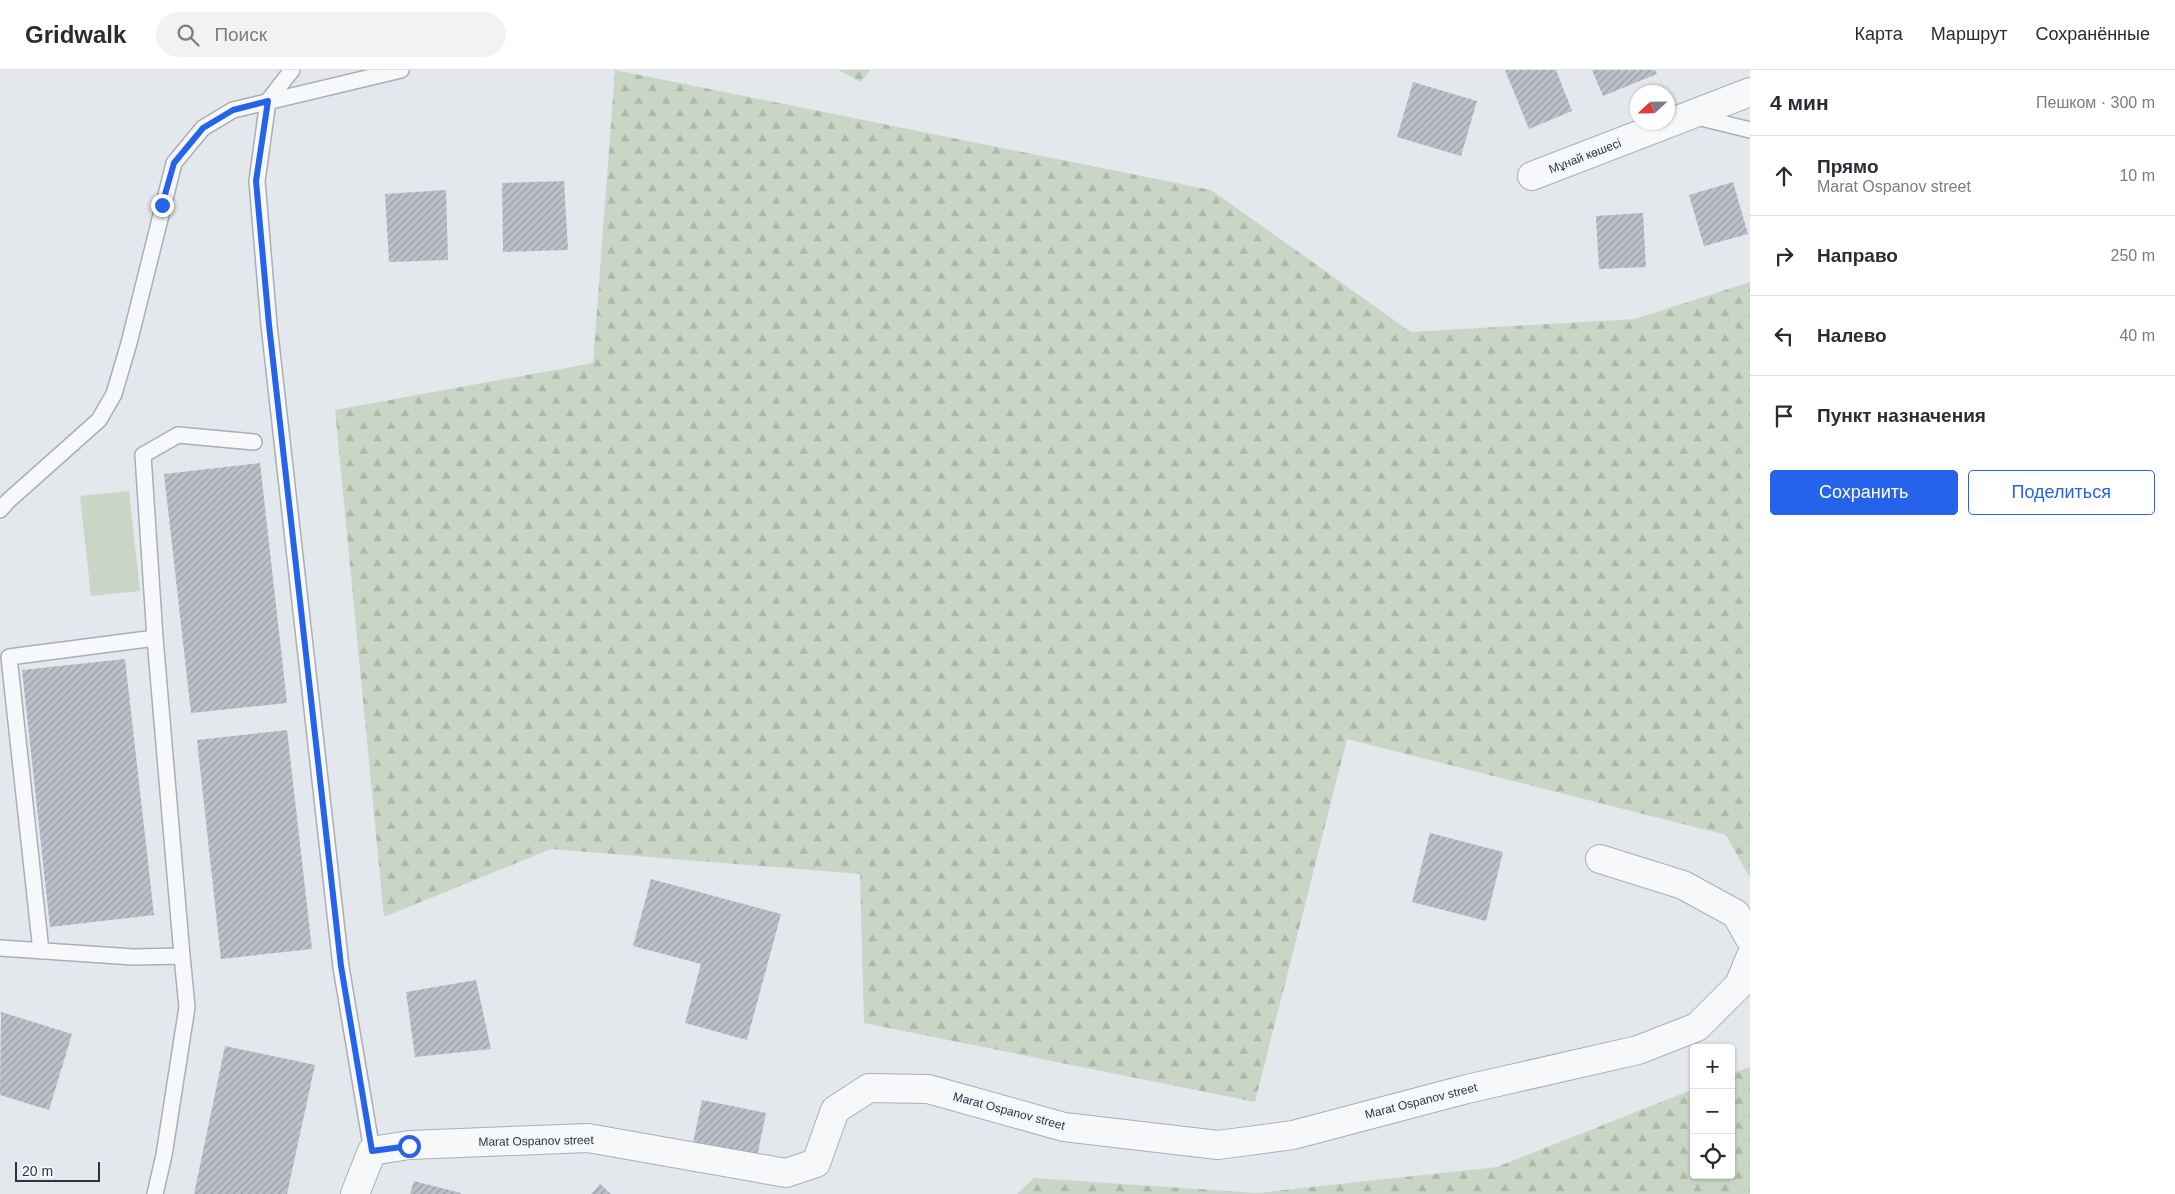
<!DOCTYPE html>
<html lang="ru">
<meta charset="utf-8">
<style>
body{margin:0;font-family:Arial,sans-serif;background:#f2f2f3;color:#2b2b33}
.controls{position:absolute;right:15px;bottom:15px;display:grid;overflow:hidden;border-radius:5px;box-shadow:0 1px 4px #0004}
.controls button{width:45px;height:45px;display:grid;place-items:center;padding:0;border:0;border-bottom:1px solid #e1e1e2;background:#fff;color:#2b2b33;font:25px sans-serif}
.compass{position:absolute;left:1630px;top:15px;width:45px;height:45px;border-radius:50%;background:#fff;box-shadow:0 1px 4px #0004;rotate:248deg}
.scale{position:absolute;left:15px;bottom:12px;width:85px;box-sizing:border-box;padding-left:5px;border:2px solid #2b3445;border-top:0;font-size:14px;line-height:18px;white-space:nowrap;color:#2b3445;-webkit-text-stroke:4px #f4f6f9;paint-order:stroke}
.stop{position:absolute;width:15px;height:15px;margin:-11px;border:4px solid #2563eb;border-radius:50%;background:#fff}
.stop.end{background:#2563eb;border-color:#fff;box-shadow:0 1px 5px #0008}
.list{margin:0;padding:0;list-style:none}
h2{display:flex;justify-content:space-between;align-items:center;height:65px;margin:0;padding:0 20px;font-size:21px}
h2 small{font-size:16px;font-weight:400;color:#7c7c81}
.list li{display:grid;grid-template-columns:32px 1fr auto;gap:15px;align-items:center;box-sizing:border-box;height:80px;padding:0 20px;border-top:1px solid #e1e1e2}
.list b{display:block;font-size:19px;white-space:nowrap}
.list p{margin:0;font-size:16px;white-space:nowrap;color:#7c7c81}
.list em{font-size:16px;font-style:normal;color:#7c7c81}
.actions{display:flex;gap:10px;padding:15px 20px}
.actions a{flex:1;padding:11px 0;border:1px solid #2563eb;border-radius:5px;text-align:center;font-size:18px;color:#2563eb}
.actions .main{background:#2563eb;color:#fff}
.icon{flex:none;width:28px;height:28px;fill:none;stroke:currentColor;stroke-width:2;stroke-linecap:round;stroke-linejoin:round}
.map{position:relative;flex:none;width:1750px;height:1124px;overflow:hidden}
header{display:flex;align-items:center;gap:30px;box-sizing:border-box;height:70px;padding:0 25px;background:#fff;border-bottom:1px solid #e1e1e2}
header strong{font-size:24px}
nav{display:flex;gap:28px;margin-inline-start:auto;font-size:18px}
.search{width:350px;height:45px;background:#f2f2f3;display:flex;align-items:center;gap:12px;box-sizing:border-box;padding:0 18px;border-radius:28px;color:#7c7c81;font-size:19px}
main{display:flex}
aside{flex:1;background:#fff}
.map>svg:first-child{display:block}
.grass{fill:#c9d6c5}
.forest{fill:url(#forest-firs)}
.building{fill:url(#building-hatch)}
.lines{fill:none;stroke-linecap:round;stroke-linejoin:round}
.service-casing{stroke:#a9aeb7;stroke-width:18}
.minor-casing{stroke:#a9aeb7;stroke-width:30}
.service{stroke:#f7f8fa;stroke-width:15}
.minor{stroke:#f7f8fa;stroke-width:28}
.route{stroke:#2563eb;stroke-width:6}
.labels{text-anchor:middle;stroke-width:4;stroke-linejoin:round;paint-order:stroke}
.street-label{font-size:12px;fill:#2b3445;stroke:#f4f6f9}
</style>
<header>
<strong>Gridwalk</strong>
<div class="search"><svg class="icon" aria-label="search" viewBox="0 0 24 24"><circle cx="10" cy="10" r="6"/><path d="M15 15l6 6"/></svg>Поиск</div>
<nav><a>Карта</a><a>Маршрут</a><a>Сохранённые</a></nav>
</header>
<main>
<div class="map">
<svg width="1750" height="1124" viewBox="0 0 1750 1124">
<defs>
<pattern id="forest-firs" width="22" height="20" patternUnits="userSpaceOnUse" patternTransform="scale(1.25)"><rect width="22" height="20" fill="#c9d6c5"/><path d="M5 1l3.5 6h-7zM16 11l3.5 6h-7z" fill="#adb8ab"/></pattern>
<pattern id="building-hatch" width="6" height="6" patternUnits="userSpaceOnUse" patternTransform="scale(1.25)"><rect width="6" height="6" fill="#bbc0ca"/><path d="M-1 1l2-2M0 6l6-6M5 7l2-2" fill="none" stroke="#989da6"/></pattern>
</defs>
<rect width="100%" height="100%" fill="#e4e7ec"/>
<path class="grass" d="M129 421 140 521 91 526 80 426Z"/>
<path class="forest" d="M615 0 1211 120 1411 262 1635 249 1750 212V808L1726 765 1347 669 1255 1032 864 953 860 804 551 779 384 847 335 340 593 293Z
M838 0H870L861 12Z
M1750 997V1124H1017L1034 1108 1257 1123 1497 1097 1694 1019V1105H1731V1004Z"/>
<path class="building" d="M1505 0H1556L1572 41 1529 59Z
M1592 0H1655L1657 4 1603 26Z
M1413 12 1477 31 1461 86 1397 67Z
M564 111 568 180 503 182 502 113Z
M1733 112 1748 164 1704 176 1689 125Z
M446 120 448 190 389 192 385 124Z
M1643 143 1646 197 1599 199 1596 146Z
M260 393 287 633 191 643 164 404Z
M125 589 154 845 50 857 22 600Z
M287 660 312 879 221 889 197 670Z
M1430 763 1503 782 1486 851 1412 832Z
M651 809 781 844 747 970 685 953 701 894 633 876Z
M476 910 491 979 415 987 406 922Z
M1 942 72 964 49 1040 0 1025Z
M225 976 315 995 287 1124H194Z
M702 1030 766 1043 757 1087 693 1073Z
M414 1111 461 1123V1124H410Z
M600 1114 611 1124H591Z"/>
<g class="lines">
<defs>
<path id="service" d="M292 0 268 31 257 111 269 255 341 897 372 1081
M1693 46 1750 60
M0 440 8 431 99 350 114 324 129 273 174 93 203 58 233 40 401 0
M0 878 133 887 182 886 155 568 143 385 178 365 254 372
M41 881 9 587 155 568
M155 1124 164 1085 187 937 182 886"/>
<path id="minor" d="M1532 106 1750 22
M1600 789 1683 815 1736 844 1750 869
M355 1124 372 1081 409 1075 588 1068 786 1103 816 1093 835 1040 869 1018 928 1019 1064 1057 1218 1075 1293 1065 1467 1019 1638 980 1697 957 1739 915 1750 888"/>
</defs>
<use href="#service" class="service-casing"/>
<use href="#minor" class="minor-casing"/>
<use href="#service" class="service"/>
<use href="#minor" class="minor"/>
</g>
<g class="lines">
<path class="route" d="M162 135 174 93 203 58 233 40 268 31 256 111 269 255 341 896 372 1081 409 1076"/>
</g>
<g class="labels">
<g class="street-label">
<text transform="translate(1585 86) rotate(-21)" y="4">Мұнай көшесі</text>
<text transform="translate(1421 1031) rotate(-14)" y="4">Marat Ospanov street</text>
<text transform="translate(1009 1041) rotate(15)" y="4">Marat Ospanov street</text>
<text transform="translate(536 1071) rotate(-1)" y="4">Marat Ospanov street</text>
</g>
</g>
</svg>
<div class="controls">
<button>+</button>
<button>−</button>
<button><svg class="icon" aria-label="locate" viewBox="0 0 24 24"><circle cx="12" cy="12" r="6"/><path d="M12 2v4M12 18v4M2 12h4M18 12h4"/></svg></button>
</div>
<svg class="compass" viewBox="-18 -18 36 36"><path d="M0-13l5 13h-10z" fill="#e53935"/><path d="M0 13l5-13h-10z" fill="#7c7c81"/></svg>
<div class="scale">20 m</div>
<div class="stop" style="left:409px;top:1076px"></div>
<div class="stop end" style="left:162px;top:135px"></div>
</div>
<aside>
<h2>4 мин<small>Пешком · 300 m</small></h2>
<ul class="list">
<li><svg class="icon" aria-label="ahead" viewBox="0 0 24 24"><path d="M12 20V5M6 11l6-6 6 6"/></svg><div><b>Прямо</b><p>Marat Ospanov street</p></div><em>10 m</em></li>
<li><svg class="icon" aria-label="right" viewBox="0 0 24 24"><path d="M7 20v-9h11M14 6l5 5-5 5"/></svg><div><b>Направо</b></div><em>250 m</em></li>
<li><svg class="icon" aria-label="left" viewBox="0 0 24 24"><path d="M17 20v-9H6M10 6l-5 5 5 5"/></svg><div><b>Налево</b></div><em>40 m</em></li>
<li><svg class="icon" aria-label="arrive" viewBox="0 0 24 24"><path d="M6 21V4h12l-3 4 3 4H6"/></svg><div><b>Пункт назначения</b></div></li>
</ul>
<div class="actions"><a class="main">Сохранить</a><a>Поделиться</a></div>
</aside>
</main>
